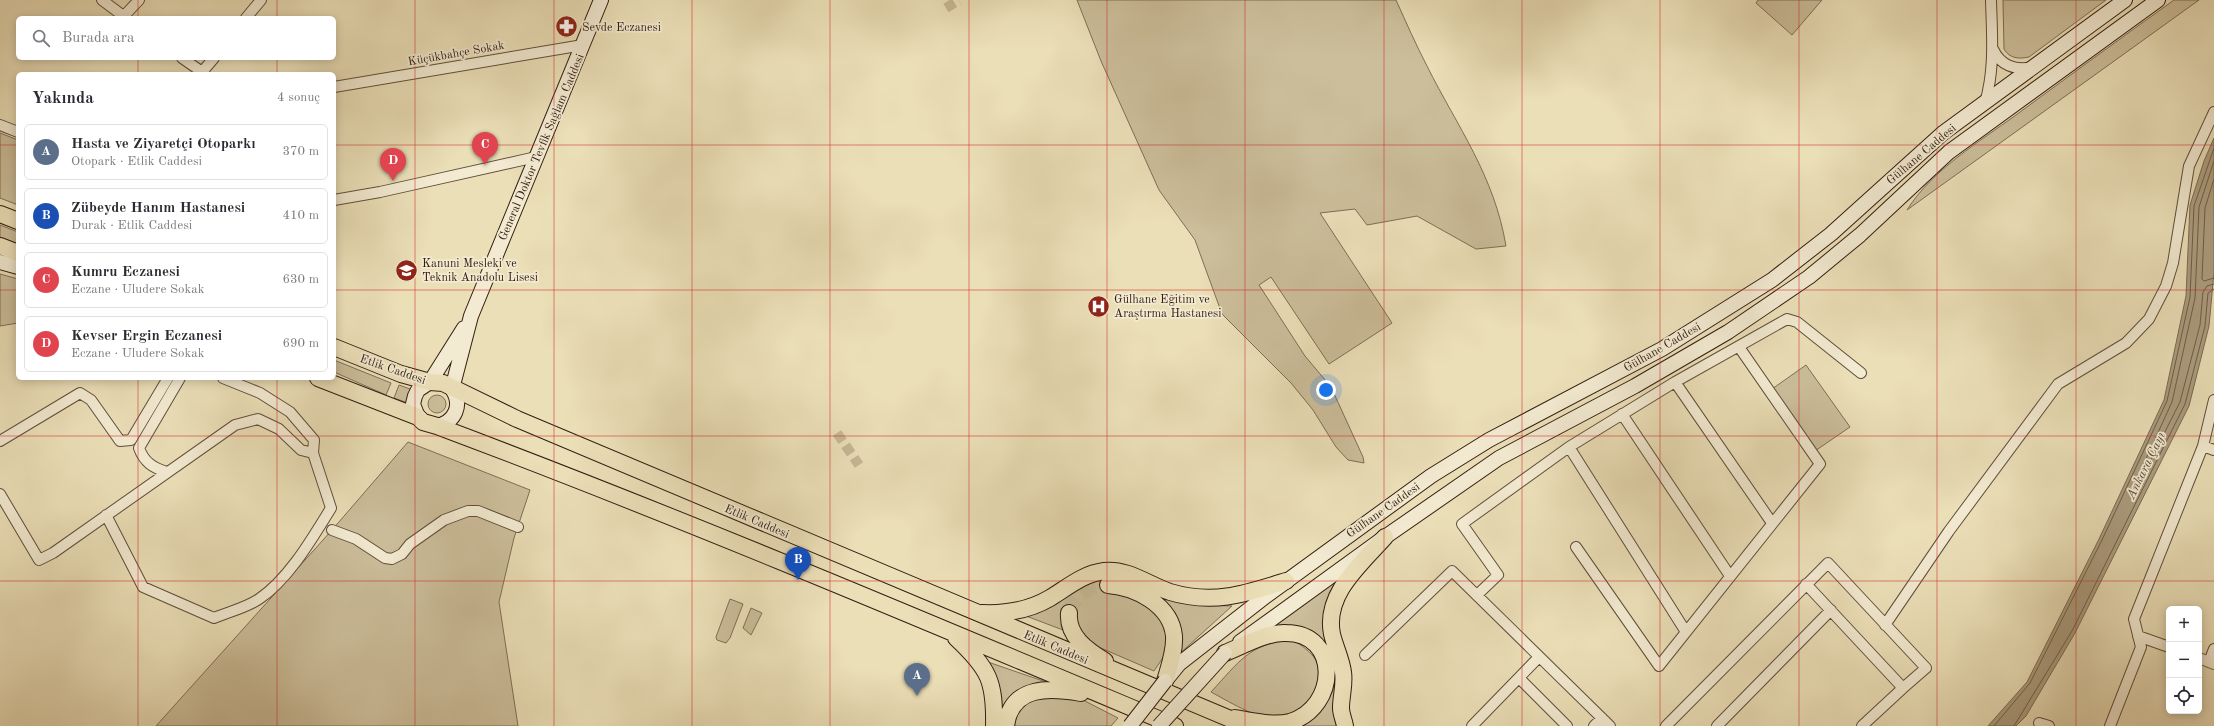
<!DOCTYPE html>
<html lang="tr">
<meta charset="utf-8">
<style>
body{margin:0;font-family:"Old Standard TT",serif;background:#f2f2f3;color:#2b2b33}
.controls{position:absolute;right:12px;bottom:12px;display:grid;overflow:hidden;border-radius:6px;box-shadow:0 2px 10px #0003}
.controls button{width:36px;height:36px;display:grid;place-items:center;padding:0;border:0;border-bottom:1px solid #e1e1e2;background:#fff;color:#2b2b33;font:20px sans-serif}
.you{position:absolute;left:1326px;top:390px;width:14px;height:14px;margin:-10px;border:3px solid #fff;border-radius:50%;background:#1a73e8;box-shadow:0 0 0 6px #1a73e833}
.badge{display:grid;place-items:center;width:26px;height:26px;border-radius:50%;background:#8f2418;color:#fff;font-size:13px;font-weight:700}
.pin{position:absolute;translate:-50% -33px;filter:drop-shadow(0 1px 2px #0008)}
.pin::after{content:'';position:absolute;top:21px;width:14px;height:12px;background:inherit;clip-path:polygon(0 0,100% 0,50% 100%)}
.list{margin:0;padding:0;list-style:none}
h2{display:flex;justify-content:space-between;align-items:center;height:52px;margin:0;padding:0 16px;font-size:17px}
h2 small{font-size:13px;font-weight:400;color:#7c7c81}
.list li{display:grid;grid-template-columns:26px 1fr auto;gap:12px;align-items:center;box-sizing:border-box;height:56px;margin:0 8px 8px;padding:0 8px;border:1px solid #e1e1e2;border-radius:6px}
.list b{display:block;font-size:15px;white-space:nowrap}
.list p{margin:0;font-size:13px;white-space:nowrap;color:#7c7c81}
.list em{font-size:13px;font-style:normal;color:#7c7c81}
.icon{flex:none;width:22px;height:22px;fill:none;stroke:currentColor;stroke-width:2;stroke-linecap:round;stroke-linejoin:round}
.map{position:relative;flex:none;width:2214px;height:726px;overflow:hidden}
.search{position:absolute;background:#fff;box-shadow:0 2px 10px #0003;left:16px;top:16px;width:320px;height:44px;display:flex;align-items:center;gap:10px;box-sizing:border-box;padding:0 14px;border-radius:6px;color:#7c7c81;font-size:15px}
.panel{position:absolute;background:#fff;box-shadow:0 2px 10px #0003;left:16px;top:72px;width:320px;height:308px;border-radius:6px}
.map>svg:first-child{display:block}
.green{fill:#ccbe9b;stroke:#7f6e56}
.water{fill:#ac9d7f;stroke:#7b6a53}
.lines{fill:none;stroke-linecap:round;stroke-linejoin:round}
.shore{stroke:#6f5d48;stroke-width:1}
.street-tunnel{stroke:#c6b896;stroke-width:10;stroke-dasharray:10 5;stroke-linecap:butt}
.primary-tunnel{stroke:#c6b896;stroke-width:16;stroke-dasharray:16 8;stroke-linecap:butt}
.street-casing{stroke:#604e3a;stroke-width:12}
.secondary-casing{stroke:#321d10;stroke-width:16}
.primary-casing{stroke:#321d10;stroke-width:18}
.street{stroke:#f2ead1;stroke-width:10}
.secondary{stroke:#f2ead1;stroke-width:14}
.primary{stroke:#ebdfb8;stroke-width:16}
.secondary-bridge-casing{stroke:#321d10;stroke-width:16;stroke-linecap:butt}
.secondary-bridge{stroke:#f2ead1;stroke-width:14}
.grid{fill:none;stroke:#d62828;stroke-width:1;stroke-opacity:0.55}
.labels{text-anchor:middle;stroke-width:3.5;stroke-linejoin:round;paint-order:stroke}
.poi-label{font-size:12px;fill:#321d10;stroke:#f2ead1;text-anchor:start}
.street-label{font-size:12px;fill:#321d10;stroke:#f2ead1}
.water-label{font-size:13px;font-style:italic;fill:#5d4a37;stroke:#f2ead1}
</style>
<div class="map">
<svg width="2214" height="726" viewBox="0 0 2214 726">
<rect width="100%" height="100%" fill="#ebdfb8"/>
<filter id="stains"><feTurbulence type="fractalNoise" baseFrequency=".005" numOctaves="4"/><feColorMatrix values="0 0 0 0 .2 0 0 0 0 .09 0 0 0 0 .02 0 0 0 .5 -.17"/></filter>
<radialGradient id="worn" r=".72"><stop offset=".6" stop-color="#630" stop-opacity="0"/><stop offset="1" stop-color="#630" stop-opacity=".3"/></radialGradient>
<path class="green" d="M1077 0H1396C1406 22 1416 45 1427 66 1458 128 1494 175 1506 246L1476 249 1417 216 1367 225 1355 209 1320 213 1392 323 1329 364 1271 277 1259 285 1305 356 1331 387 1363 457 1364 463 1348 460 1336 447 1313 410 1291 383 1222 314 1195 240 1159 190 1101 61Z
M1758 0H1822L1792 35 1756 3Z
M2003 0H2106L2029 57C2019 59 2010 59 2004 49Z
M2174 0H2199L1907 210C1932 170 1979 142 2016 115 2069 76 2121 38 2174 0Z
M0 133 18 140V205L0 198Z
M0 225 18 232V244L0 237Z
M0 274 18 279V323L0 326Z
M334 360 391 383 386 395 334 372Z
M1806 365 1850 427 1815 451 1772 389Z
M399 385 413 390 408 403 394 398Z
M428 404a9 9 0 1 1 18 0a9 9 0 1 1-18 0Z
M408 442 530 490 514 538 499 602 518 726H156L332 530Z
M1357 563 1332 593 1340 726H1292C1324 706 1342 699 1327 657L1271 627Z
M1114 577 1203 605 1232 606 1177 656V629L1139 596 1169 628 1166 653 1154 671 1087 642 1063 621V630L1026 616 1080 584Z
M730 599 743 604 730 638 726 643 717 640 716 637Z
M751 608 762 613 751 635 743 628Z
M1293 640C1301 645 1310 651 1316 660 1328 679 1310 703 1294 715 1290 718 1279 718 1273 718 1255 718 1228 701 1211 692 1239 662 1249 643 1293 640Z
M985 661 1049 683 1003 720Z
M1040 695 1083 700 1118 718 1111 726H1013C1018 710 1026 704 1040 695Z"/>
<path class="water" d="M2214 138V272L2209 326 2189 406 2075 633 2026 716 2016 726H1988L2027 682 2099 539 2164 400 2186 296 2190 205 2204 161Z"/>
<g class="lines">
<path class="shore" d="M2214 161 2199 207 2195 298 2172 402 2134 485 2135 488 2137 487 2180 402 2200 325 2203 292 2207 286 2214 284
M2214 179 2205 208 2202 279 2204 281 2214 278
M1994 726 2030 683 2102 540 2167 401 2190 297 2194 206 2214 148
M2014 726 2072 631 2185 404 2205 326 2208 293 2214 289"/>
<path class="street-tunnel" d="M946 8 959 0
M837 433 859 465"/>
<path class="primary-tunnel" d="M1069 613C1074 594 1088 584 1108 585"/>
<defs>
<path id="street" d="M102 0 126 18
M124 16 139 0
M246 18 261 0
M1993 49C2000 65 2015 71 2032 67
M182 58 205 74
M202 72 214 58
M334 87 583 45
M1985 103C1995 69 1992 36 1991 0
M0 125 18 132
M334 200 380 192 536 157
M1675 382 1772 523
M1622 414 1730 576
M0 441 80 393 91 400 120 441 131 440 168 378
M2203 446 2214 450
M1569 447 1686 632
M167 472C153 468 144 462 139 448L180 378
M0 494 39 560 53 553 235 425 258 419 279 429 301 450 313 453 314 440 290 412 260 393 223 378
M106 515 143 587 214 618C228 612 246 608 259 599 289 579 313 537 331 508L313 453
M332 530 356 539 385 558 392 559 402 554 410 544 444 520 468 511H478L518 527
M1576 547 1659 666 1820 464 1739 347
M1806 584 1903 688 1862 726
M1477 595 1498 575 1462 524 1569 447 1675 382 1787 319 1797 322 1861 373
M1885 625 1949 531 2058 384 2126 343 2149 319 2166 286 2173 263 2189 166 2214 112
M2138 636 2169 647
M1365 655 1452 571 1610 726
M2199 658 2214 664
M2209 662 2214 649
M1519 678 1567 726
M2039 723 2049 726
M1472 726 1539 657
M1594 726 1602 718
M1666 726 1828 563 1926 668 1903 688
M1717 726 1831 610
M2110 726 2141 647 2134 619 2203 446 2214 400"/>
<path id="secondary" d="M0 262 18 267
M418 417 413 404 415 396 418 390 430 382 464 328
M437 426C455 422 463 405 452 389L471 316 601 0
M1240 642 1385 537 1499 458 1635 386 1728 332 1809 277 1860 235 1949 152 2158 0
M1166 680 1179 664 1266 596 1431 476 1489 440 1662 349 1772 280 1831 234 1943 133 2125 0"/>
<path id="primary" d="M0 214 18 221
M0 246 18 253
M334 347 401 374 430 382 443 383 517 419 1247 726
M318 378 418 417 423 422 437 426C685 519 930 623 1175 726
M1108 585C1136 587 1171 605 1174 636 1175 651 1169 667 1165 681
M982 613C1006 614 1028 611 1050 598 1067 588 1082 574 1104 571 1127 568 1149 585 1170 592 1213 605 1245 594 1286 581
M1069 613C1067 636 1087 650 1105 661
M956 638C989 669 995 681 994 726
M1225 653C1243 646 1266 632 1286 633 1340 633 1339 707 1290 722 1273 726 1251 721 1235 718
M1006 726C1011 684 1052 688 1081 693
M1345 726C1344 720 1341 714 1341 708 1341 696 1345 684 1343 672 1341 658 1335 647 1332 634 1324 594 1361 564 1385 537"/>
</defs>
<use href="#street" class="street-casing"/>
<use href="#secondary" class="secondary-casing"/>
<use href="#primary" class="primary-casing"/>
<use href="#street" class="street"/>
<use href="#secondary" class="secondary"/>
<use href="#primary" class="primary"/>
<defs>
<path id="secondary-bridge" d="M1130 726 1165 681
M1159 726 1225 653"/>
</defs>
<use href="#secondary-bridge" class="secondary-bridge-casing"/>
<use href="#secondary-bridge" class="secondary-bridge"/>
</g>
<path class="grid" d="M138 0V18M277 0V18M415 0V726M554 0V726M692 0V726M830 0V726M969 0V726M1107 0V726M1245 0V726M1384 0V726M1522 0V726M1660 0V726M1799 0V726M1937 0V726M2076 0V726M138 58V74M277 58V74M0 145H18M334 145H2214M0 290H18M334 290H2214M138 378V726M277 378V726M0 436H2214M0 581H2214"/>
<defs>
<symbol id="pharmacy-disc" viewBox="-11 -11 22 22"><circle r="9.5" fill="#8f2418" stroke="#f2ead1"/><path d="M-2-6h4v4h4v4h-4v4h-4v-4h-4v-4h4Z" fill="#fff"/></symbol>
<symbol id="school-disc" viewBox="-11 -11 22 22"><circle r="9.5" fill="#8f2418" stroke="#f2ead1"/><path d="M0-5L7-2L0 1L-7-2ZM-4 1L0 2.5L4 1V4Q0 6-4 4Z" fill="#fff"/></symbol>
<symbol id="hospital-disc" viewBox="-11 -11 22 22"><circle r="9.5" fill="#8f2418" stroke="#f2ead1"/><path d="M-5-5h3v3.5h4V-5h3V5h-3V1.5h-4V5h-3Z" fill="#fff"/></symbol>
</defs>
<g fill-rule="evenodd">
<use href="#pharmacy-disc" x="554" y="14" width="25" height="25"/>
<use href="#school-disc" x="394" y="258" width="25" height="25"/>
<use href="#hospital-disc" x="1086" y="294" width="25" height="25"/>
</g>
<g class="labels">
<g class="poi-label">
<text x="582" y="31">Sevde Eczanesi</text>
<text x="422" y="267">Kanuni Mesleki ve<tspan x="422" dy="14">Teknik Anadolu Lisesi</tspan></text>
<text x="1114" y="303">Gülhane Eğitim ve<tspan x="1114" dy="14">Araştırma Hastanesi</tspan></text>
</g>
<g class="street-label">
<text transform="translate(456 53) rotate(-10)" y="4">Küçükbahçe Sokak</text>
<text transform="translate(541 147) rotate(-67)" y="4">General Doktor Tevfik Sağlam Caddesi</text>
<text transform="translate(1921 154) rotate(-40)" y="4">Gülhane Caddesi</text>
<text transform="translate(1662 347) rotate(-30)" y="4">Gülhane Caddesi</text>
<text transform="translate(393 369) rotate(19)" y="4">Etlik Caddesi</text>
<text transform="translate(1383 510) rotate(-35)" y="4">Gülhane Caddesi</text>
<text transform="translate(757 521) rotate(23)" y="4">Etlik Caddesi</text>
<text transform="translate(1056 647) rotate(23)" y="4">Etlik Caddesi</text>
</g>
<g class="water-label">
<text transform="translate(2145 465) rotate(-64)" y="5">Ankara Çayı</text>
</g>
</g>
<rect width="100%" height="100%" filter="url(#stains)"/>
<rect width="100%" height="100%" fill="url(#worn)"/>
</svg>
<div class="controls">
<button>+</button>
<button>−</button>
<button><svg class="icon" aria-label="locate" viewBox="0 0 24 24"><circle cx="12" cy="12" r="6"/><path d="M12 2v4M12 18v4M2 12h4M18 12h4"/></svg></button>
</div>
<div class="you"></div>
<div class="pin badge" style="left:917px;top:696px;background:#5c6f8a">A</div>
<div class="pin badge" style="left:798px;top:580px;background:#1a4fb4">B</div>
<div class="pin badge" style="left:485px;top:165px;background:#e0444e">C</div>
<div class="pin badge" style="left:393px;top:181px;background:#e0444e">D</div>
<div class="search"><svg class="icon" aria-label="search" viewBox="0 0 24 24"><circle cx="10" cy="10" r="6"/><path d="M15 15l6 6"/></svg>Burada ara</div>
<section class="panel">
<h2>Yakında<small>4 sonuç</small></h2>
<ul class="list">
<li><span class="badge" style="background:#5c6f8a">A</span><div><b>Hasta ve Ziyaretçi Otoparkı</b><p>Otopark · Etlik Caddesi</p></div><em>370 m</em></li>
<li><span class="badge" style="background:#1a4fb4">B</span><div><b>Zübeyde Hanım Hastanesi</b><p>Durak · Etlik Caddesi</p></div><em>410 m</em></li>
<li><span class="badge" style="background:#e0444e">C</span><div><b>Kumru Eczanesi</b><p>Eczane · Uludere Sokak</p></div><em>630 m</em></li>
<li><span class="badge" style="background:#e0444e">D</span><div><b>Kevser Ergin Eczanesi</b><p>Eczane · Uludere Sokak</p></div><em>690 m</em></li>
</ul>
</section>
</div>
